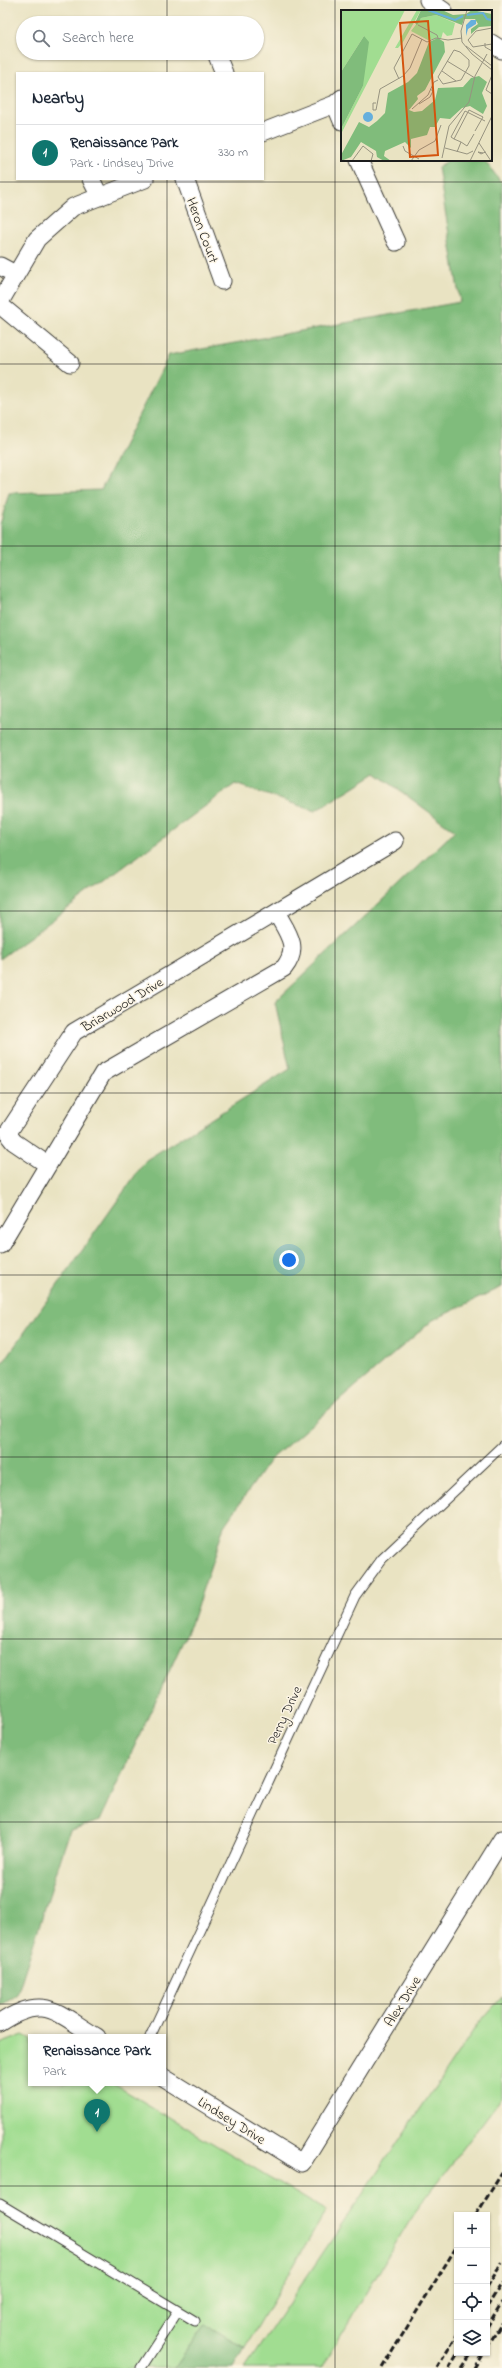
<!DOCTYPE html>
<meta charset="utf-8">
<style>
body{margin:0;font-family:"Indie Flower",sans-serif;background:#f6f6f7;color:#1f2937}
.controls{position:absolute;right:12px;bottom:12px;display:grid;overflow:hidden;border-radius:0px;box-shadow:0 1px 3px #0004}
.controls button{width:36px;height:36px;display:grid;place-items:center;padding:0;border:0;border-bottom:1px solid #e0e1e3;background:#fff;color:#1f2937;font:20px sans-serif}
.you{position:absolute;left:289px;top:1260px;width:14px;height:14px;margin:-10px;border:3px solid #fff;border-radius:50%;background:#1a73e8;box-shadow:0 0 0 6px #1a73e833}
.badge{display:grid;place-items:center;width:26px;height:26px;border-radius:50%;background:#0f766e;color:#fff;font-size:13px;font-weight:700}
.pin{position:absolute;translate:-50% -33px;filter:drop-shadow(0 1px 2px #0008)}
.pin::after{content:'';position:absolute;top:21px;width:14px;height:12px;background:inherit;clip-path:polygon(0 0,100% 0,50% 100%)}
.popup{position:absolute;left:28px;top:2034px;width:138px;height:52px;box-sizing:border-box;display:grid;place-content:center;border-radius:0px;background:#fff;filter:drop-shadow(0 1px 3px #0005);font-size:13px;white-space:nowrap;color:#747a83}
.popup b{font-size:15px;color:#1f2937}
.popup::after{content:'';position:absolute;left:50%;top:100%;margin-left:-8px;border:8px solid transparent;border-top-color:#fff}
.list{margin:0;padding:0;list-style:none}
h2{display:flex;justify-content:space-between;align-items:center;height:52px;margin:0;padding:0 16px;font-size:17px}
h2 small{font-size:13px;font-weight:400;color:#747a83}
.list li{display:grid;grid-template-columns:26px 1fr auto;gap:12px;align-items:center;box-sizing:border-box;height:56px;padding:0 16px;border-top:1px solid #e0e1e3}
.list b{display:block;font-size:15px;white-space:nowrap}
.list p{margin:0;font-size:13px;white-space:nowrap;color:#747a83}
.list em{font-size:13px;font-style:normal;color:#747a83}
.icon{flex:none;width:22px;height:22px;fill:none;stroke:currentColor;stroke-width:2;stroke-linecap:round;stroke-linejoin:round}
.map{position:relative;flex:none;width:502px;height:2368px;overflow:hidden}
.search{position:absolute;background:#fff;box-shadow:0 1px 3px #0004;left:16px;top:16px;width:248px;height:44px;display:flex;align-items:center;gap:10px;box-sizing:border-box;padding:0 14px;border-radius:22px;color:#747a83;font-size:15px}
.panel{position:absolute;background:#fff;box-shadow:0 1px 3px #0004;left:16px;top:72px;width:248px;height:108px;border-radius:0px}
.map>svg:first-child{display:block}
.green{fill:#a1dd91;stroke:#5e7c56}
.forest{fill:#80bc7b;stroke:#4e6c4c}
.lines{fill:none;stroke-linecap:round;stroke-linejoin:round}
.lane-casing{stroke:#3b3a35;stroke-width:11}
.street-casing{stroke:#3b3a35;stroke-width:19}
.lane{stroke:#fff;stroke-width:9}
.street{stroke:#fff;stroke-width:17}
.rail{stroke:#1c1c1c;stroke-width:3;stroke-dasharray:6 3;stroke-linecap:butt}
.grid{fill:none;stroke:#1c1c1c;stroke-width:1;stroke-opacity:0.55}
.labels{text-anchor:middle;stroke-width:3;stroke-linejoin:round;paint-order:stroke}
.street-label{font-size:14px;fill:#1c1c1c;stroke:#fcf5e5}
.inset-river{fill:none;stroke:#66afdd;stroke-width:2}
.inset-road{fill:none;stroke:#979380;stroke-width:1}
.view{fill:#d4530e;fill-opacity:0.15;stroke:#d4530e;stroke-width:2}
.inset-edge{fill:none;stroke:#1c1c1c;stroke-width:2}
</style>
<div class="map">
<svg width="502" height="2368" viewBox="0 0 502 2368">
<rect width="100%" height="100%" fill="#fcf5e5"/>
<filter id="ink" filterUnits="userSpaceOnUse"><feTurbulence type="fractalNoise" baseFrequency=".025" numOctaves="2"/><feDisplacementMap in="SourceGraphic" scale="8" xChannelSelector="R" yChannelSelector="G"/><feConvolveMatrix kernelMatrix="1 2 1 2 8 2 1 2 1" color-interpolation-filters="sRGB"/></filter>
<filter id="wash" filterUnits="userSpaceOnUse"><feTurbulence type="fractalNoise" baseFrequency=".012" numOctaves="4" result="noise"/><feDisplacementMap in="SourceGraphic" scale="16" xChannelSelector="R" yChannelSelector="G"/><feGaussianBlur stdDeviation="0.9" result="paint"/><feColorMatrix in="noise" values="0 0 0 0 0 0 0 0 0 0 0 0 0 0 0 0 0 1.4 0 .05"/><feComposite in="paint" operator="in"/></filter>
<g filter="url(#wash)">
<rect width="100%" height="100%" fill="#e9e3c2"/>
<path class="green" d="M502 1997V2097L412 2216 321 2368H245L477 2025Z
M23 2035 31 2039V2083H112L326 2211 245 2348 205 2324 174 2368H0V2044Z"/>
<path class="forest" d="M449 160H484L502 183V1287L433 1320 270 1460 224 1526 191 1624 100 1821 70 1830 17 1995 0 2006V1367L146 1160 290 1069 275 1002 455 831 376 773 315 811 235 784 0 959V525L9 493 101 490 169 355 460 302 438 167Z
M205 2324 245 2348 234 2368H174Z"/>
</g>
<g filter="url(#ink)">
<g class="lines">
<defs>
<path id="lane" d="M150 2037 355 1596 382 1559 502 1446
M0 2204 195 2321
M141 2368 178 2311"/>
<path id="street" d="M428 0 444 11
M491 43 502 50
M216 53 224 73
M335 104 342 121
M263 132 335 104 342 98
M359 160 396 242
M91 179 100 197
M185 179 222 281
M0 266 15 274
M0 302 37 239 73 207 145 179
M0 305 70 363
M48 1165 14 1142 10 1137 9 1131 74 1032 276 912
M0 1245 103 1073 284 968C301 947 287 932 276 912L395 841
M0 2023C45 1993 56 2013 97 2037
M163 2077 302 2163 502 1839"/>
</defs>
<use href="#lane" class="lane-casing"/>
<use href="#street" class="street-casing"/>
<use href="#lane" class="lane"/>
<use href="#street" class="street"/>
<path class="rail" d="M476 2215 502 2173
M487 2287 502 2263
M487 2307 502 2283
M487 2327 502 2302
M487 2347 502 2323
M382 2368 457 2246
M437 2368 457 2335
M449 2368 458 2353
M461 2368 471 2353
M474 2368 483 2353"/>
</g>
</g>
<path class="grid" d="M167 0V23M335 0V2368M167 53V73M167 179V2368M0 182H502M0 364H502M0 546H502M0 729H502M0 911H502M0 1093H502M0 1275H502M0 1457H502M0 1639H502M0 1822H502M0 2004H502M0 2186H502"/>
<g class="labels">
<g class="street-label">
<text transform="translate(203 230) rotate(70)" y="5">Heron Court</text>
<text transform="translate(122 1004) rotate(-31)" y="5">Briarwood Drive</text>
<text transform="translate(284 1715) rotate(-65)" y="5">Perry Drive</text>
<text transform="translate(402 2001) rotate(-58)" y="5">Alex Drive</text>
<text transform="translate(232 2120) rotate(32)" y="5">Lindsey Drive</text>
</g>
</g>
<g transform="translate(341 10)">
<rect width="151" height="151" fill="#e9e3c2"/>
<path d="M0 0H64L0 124V119L22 76 23 26 0 62ZM76 0H80L62 32 57 38H54ZM95 5 114 13 111 25 106 26 102 22 100 29 87 30 70 21 80 8Z" fill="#a1dd91"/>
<path d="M80 0H101L112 5 125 4 131 0 151 4V16L138 17 130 24V19L137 14 134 9H123L121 15 95 5 80 8 76 15 74 13ZM23 26 28 32 22 76 0 119V62ZM97 28 103 32 104 42 84 80 76 86 77 89 68 100 73 102 81 101 94 90 97 78 122 77 130 68 138 66 146 72 141 83 146 96 142 104 129 96 121 98 109 109 99 108 94 117H89L86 125 70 129V138L64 132 44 141 43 146 50 151H43L36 147 35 141 20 132 10 147 0 151V145L18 112 28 117 36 111 44 103 47 83 67 72 76 63 88 32Z" fill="#80bc7b"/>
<path d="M130 10H135V14L127 19 125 26V15ZM22 107a5 5 0 1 1 10 0a5 5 0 1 1-10 0Z" fill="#66afdd"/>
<path class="inset-river" d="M87 0 114 10 122 6M126 5 142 3 146 9 151 10"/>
<path class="inset-road" d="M126 0 120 21 121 32 131 44 151 60M77 15 96 25 97 28M151 18 135 21 127 30 132 37 151 34M144 33V37L151 41M125 36 151 56M113 40 119 42 128 50V56L120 70 102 74 97 67ZM106 51 134 68M101 61 115 71M151 65 145 80 151 84M58 69 53 58 71 24 86 32 95 28 107 30 121 28M35 93H32V100H35L39 79 62 66 69 58 81 29M78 94 89 87 92 81 89 79M71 99 87 85 93 72 97 70M113 129 110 127 124 101 144 111M120 132 126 136 133 124M138 133 150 151M62 136 64 141 78 149M104 138 126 144 132 141M116 142 120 132 113 129 128 100 142 107 134 121M142 143 137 142 140 144 142 143 145 142M101 148 108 116 128 92 134 66 146 44M11 151 22 136 32 144 30 151M70 151 78 140 94 131 100 115M129 151 151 106"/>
<path class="view" d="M87 11 97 145 69 147 59 13Z"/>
<rect width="151" height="151" class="inset-edge"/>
</g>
</svg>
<div class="controls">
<button>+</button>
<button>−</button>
<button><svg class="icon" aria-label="locate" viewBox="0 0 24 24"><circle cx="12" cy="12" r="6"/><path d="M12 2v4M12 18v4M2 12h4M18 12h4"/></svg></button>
<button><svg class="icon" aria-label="layers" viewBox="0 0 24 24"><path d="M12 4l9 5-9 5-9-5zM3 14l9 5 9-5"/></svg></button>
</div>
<div class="you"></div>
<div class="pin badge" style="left:97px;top:2132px">1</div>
<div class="popup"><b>Renaissance Park</b>Park</div>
<div class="search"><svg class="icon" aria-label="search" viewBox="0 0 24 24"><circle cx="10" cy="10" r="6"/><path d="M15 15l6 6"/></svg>Search here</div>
<section class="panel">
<h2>Nearby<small></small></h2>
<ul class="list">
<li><span class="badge">1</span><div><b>Renaissance Park</b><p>Park · Lindsey Drive</p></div><em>330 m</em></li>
</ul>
</section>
</div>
